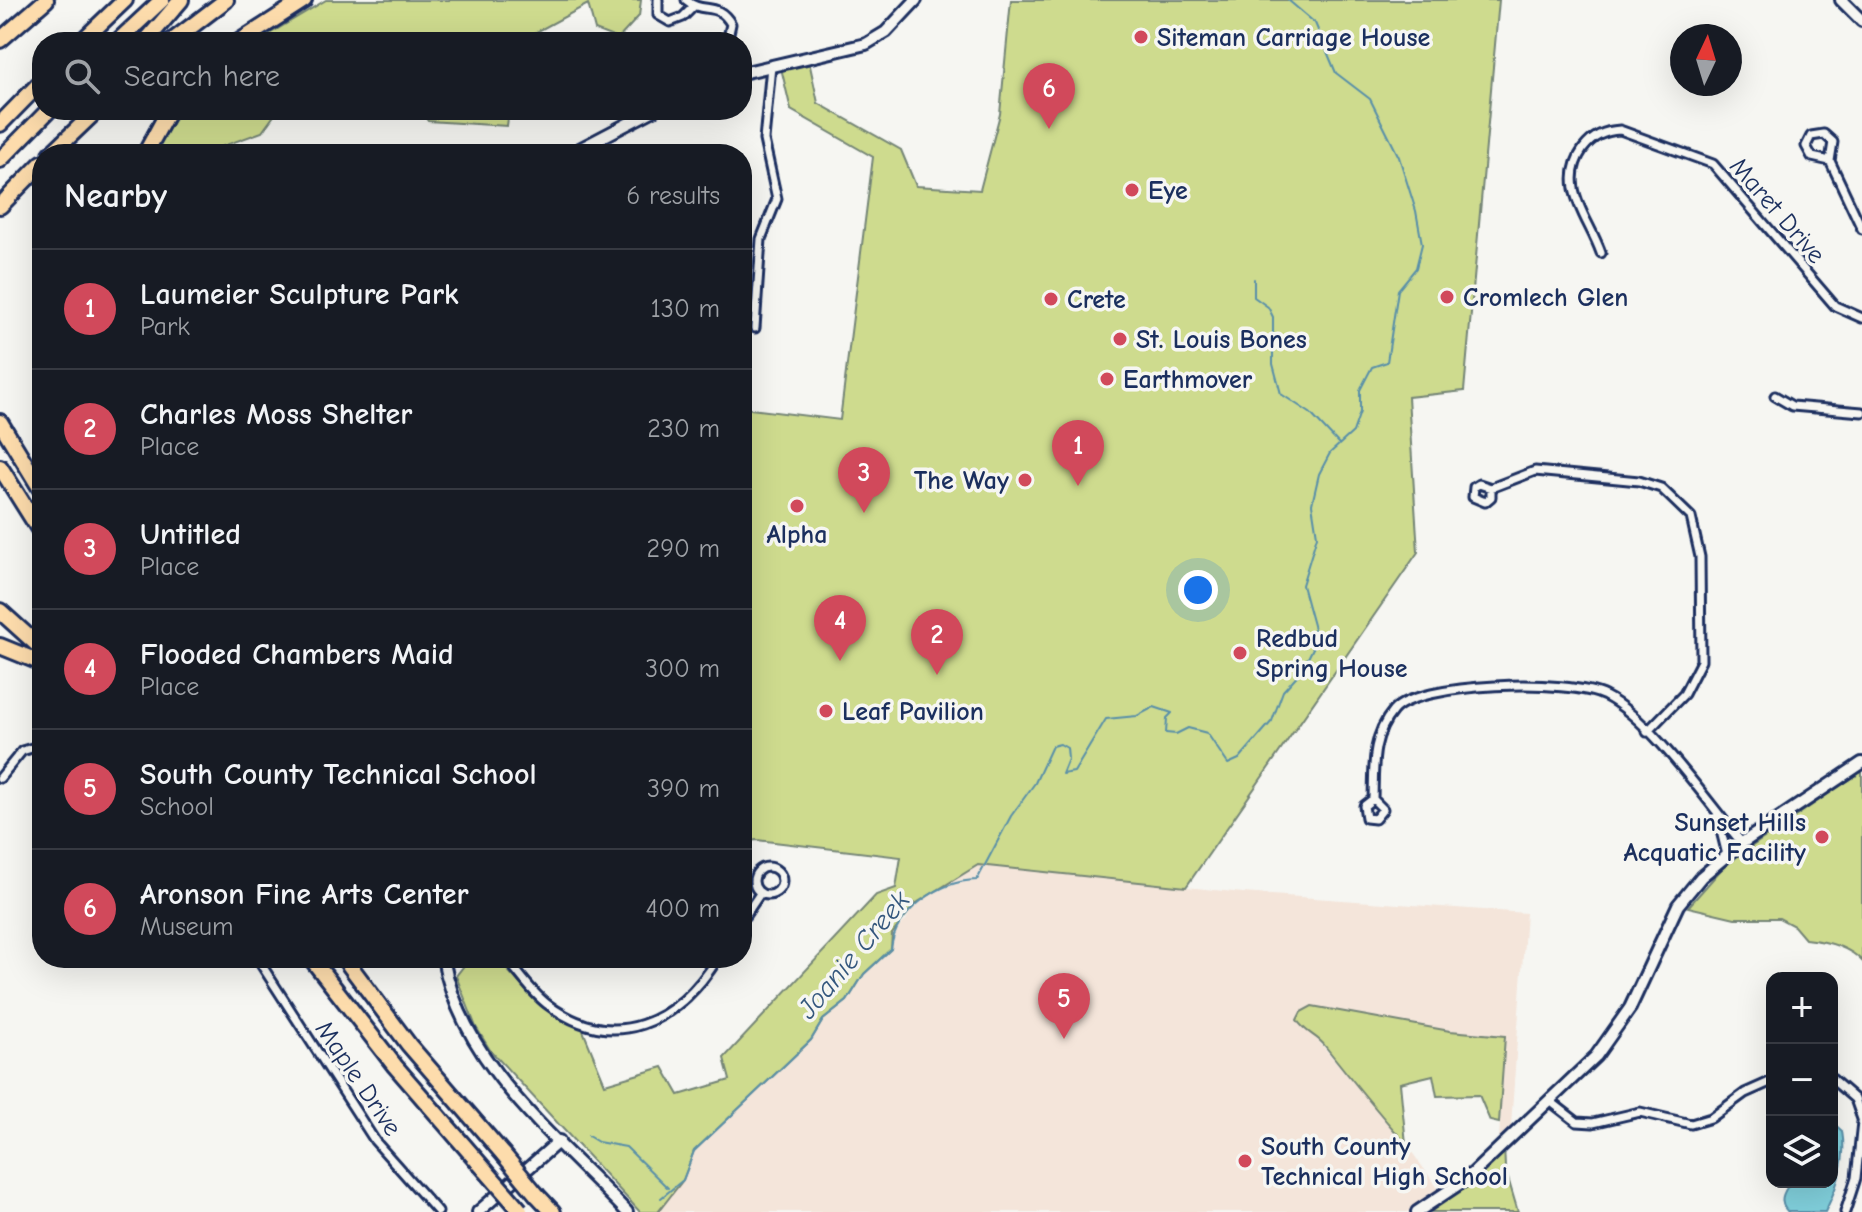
<!DOCTYPE html>
<meta charset="utf-8">
<style>
body{margin:0;font-family:"Comic Neue",sans-serif;background:#20242c;color:#f1f3f6}
.controls{position:absolute;right:24px;bottom:24px;display:grid;overflow:hidden;border-radius:16px;box-shadow:0 8px 32px #0002}
.controls button{width:72px;height:72px;display:grid;place-items:center;padding:0;border:0;border-bottom:2px solid #363941;background:#171b24;color:#f1f3f6;font:40px sans-serif}
.compass{position:absolute;left:1670px;top:24px;width:72px;height:72px;border-radius:50%;background:#171b24;box-shadow:0 8px 32px #0002;rotate:4deg}
.you{position:absolute;left:1198px;top:590px;width:28px;height:28px;margin:-20px;border:6px solid #fff;border-radius:50%;background:#1a73e8;box-shadow:0 0 0 12px #1a73e833}
.badge{display:grid;place-items:center;width:52px;height:52px;border-radius:50%;background:#d1495b;color:#fff;font-size:26px;font-weight:700}
.pin{position:absolute;translate:-50% -66px;filter:drop-shadow(0 2px 4px #0008)}
.pin::after{content:'';position:absolute;top:42px;width:28px;height:24px;background:inherit;clip-path:polygon(0 0,100% 0,50% 100%)}
.list{margin:0;padding:0;list-style:none}
h2{display:flex;justify-content:space-between;align-items:center;height:104px;margin:0;padding:0 32px;font-size:34px}
h2 small{font-size:26px;font-weight:400;color:#9ea1a6}
.list li{display:grid;grid-template-columns:52px 1fr auto;gap:24px;align-items:center;box-sizing:border-box;height:120px;padding:0 32px;border-top:2px solid #363941}
.list b{display:block;font-size:30px;white-space:nowrap}
.list p{margin:0;font-size:26px;white-space:nowrap;color:#9ea1a6}
.list em{font-size:26px;font-style:normal;color:#9ea1a6}
.icon{flex:none;width:44px;height:44px;fill:none;stroke:currentColor;stroke-width:2;stroke-linecap:round;stroke-linejoin:round}
.map{position:relative;flex:none;width:1862px;height:1212px;overflow:hidden}
.search{position:absolute;background:#171b24;box-shadow:0 8px 32px #0002;left:32px;top:32px;width:720px;height:88px;display:flex;align-items:center;gap:20px;box-sizing:border-box;padding:0 28px;border-radius:32px;color:#9ea1a6;font-size:30px}
.panel{position:absolute;background:#171b24;box-shadow:0 8px 32px #0002;left:32px;top:144px;width:720px;height:824px;border-radius:32px}
.map>svg:first-child{display:block}
.built{fill:#f4e5da}
.green{fill:#cedb8e;stroke:#748576;stroke-width:2}
.water{fill:#80cfdb;stroke:#588fa9;stroke-width:2}
.lines{fill:none;stroke-linecap:round;stroke-linejoin:round}
.stream{stroke:#588fa9;stroke-width:2}
.street-casing{stroke:#1b2f5e;stroke-width:13}
.secondary-casing{stroke:#1b2f5e;stroke-width:16}
.highway-casing{stroke:#1b2f5e;stroke-width:20}
.street{stroke:#f6f6f2;stroke-width:7}
.secondary{stroke:#f6f6f2;stroke-width:10}
.highway{stroke:#fddcac;stroke-width:14}
.highway-bridge-casing{stroke:#1b2f5e;stroke-width:20;stroke-linecap:butt}
.highway-bridge{stroke:#fddcac;stroke-width:14}
.poi-dot{fill:#d1495b;stroke:#f6f6f2;stroke-width:3}
.labels{text-anchor:middle;stroke-width:7;stroke-linejoin:round;paint-order:stroke}
.poi-label{font-size:26px;font-weight:bold;fill:#1b2f5e;stroke:#f6f6f2;text-anchor:start}
.street-label{font-size:26px;fill:#1b2f5e;stroke:#f6f6f2}
.water-label{font-size:28px;font-style:italic;fill:#34577d;stroke:#f6f6f2}
</style>
<div class="map">
<svg width="1862" height="1212" viewBox="0 0 1862 1212">
<rect width="100%" height="100%" fill="#f6f6f2"/>
<filter id="ink" filterUnits="userSpaceOnUse"><feTurbulence type="fractalNoise" baseFrequency=".0125" numOctaves="2"/><feDisplacementMap in="SourceGraphic" scale="16" xChannelSelector="R" yChannelSelector="G"/><feConvolveMatrix kernelMatrix="1 2 1 2 8 2 1 2 1" color-interpolation-filters="sRGB"/></filter>
<g filter="url(#ink)">
<path class="built" d="M978 865 1243 893 1526 913 1511 1126 1499 1139 1505 1037 1450 1031 1312 1006 1316 1038 1406 1144 1440 1191 1408 1212H658L683 1180 694 1151 811 1040 823 1020 847 1001 864 974 891 950 892 934 906 920 914 904Z"/>
<path class="green" d="M326 0H641L639 16 618 39 595 30 588 4 518 42H256Z
M1011 0H1499L1464 391 1408 397 1418 552 1186 887 978 865 915 904 892 934 891 949 864 974 847 1001 823 1020 811 1040 694 1151 683 1180 658 1212H640L490 1050 476 1027 456 976 470 958H497C523 988 544 1013 582 1028L605 1084 663 1067 679 1095 730 1080 724 1058 876 895 896 888 901 857 757 840 742 842V408L840 420 873 157 791 110 781 68 809 61 818 103 901 150 916 186 980 190 1000 114Z
M180 110H278L262 132 220 147 213 154H154Z
M420 110H509L507 126 428 121Z
M1862 771V961C1848 946 1826 941 1805 939L1794 926 1779 918H1735L1688 907 1726 864Z
M1312 1006 1450 1031 1505 1036 1499 1123 1490 1121 1479 1095 1437 1096 1433 1075 1400 1083 1406 1144C1378 1112 1351 1079 1325 1046 1317 1035 1305 1033 1297 1020L1301 1012Z
M1504 1144 1505 1168 1518 1212H1417Z"/>
<path class="water" d="M1832 1122 1842 1131C1847 1158 1837 1188 1825 1212H1788C1778 1202 1783 1192 1791 1182H1832Z"/>
<g class="lines">
<path class="stream" d="M1254 279V297L1268 307 1273 317V364L1281 394 1310 413 1339 444
M588 1136 598 1142 626 1147 668 1188
M661 1198 683 1180 694 1151 811 1040 823 1020 847 1001 864 974 891 949C895 912 938 881 977 880L1011 816 1035 783 1052 746 1060 744 1067 748 1068 759 1062 774 1074 772 1106 719 1137 716 1154 707 1172 713 1167 718 1166 733 1176 734 1188 728 1207 733 1228 764 1239 759 1272 721 1283 691 1302 670 1317 640 1302 585 1317 536 1312 504 1319 474 1330 453 1353 432 1360 412V390L1372 367 1387 362 1398 290 1416 268 1422 244 1416 211 1399 157 1370 99 1336 73 1315 23 1288 0"/>
<defs>
<path id="street" d="M658 0V15L670 22 683 17 693 7
M686 0C703 15 717 0 731 24L727 42
M1830 161 1812 157 1806 146 1811 136 1824 134 1833 142 1830 161 1862 229
M1601 253C1589 218 1557 186 1583 149 1593 136 1604 131 1620 130L1713 164 1835 306 1862 318
M755 328 761 239 777 199 764 140 771 66
M1775 396 1792 406 1862 412
M1491 488V497L1485 502 1473 497 1474 487 1479 484 1491 488 1535 471 1639 481 1661 488 1691 517 1700 557 1701 661 1684 694 1647 732
M0 778 22 751 42 745
M1373 799 1383 809 1375 819 1366 818 1364 806 1373 799C1374 768 1371 737 1393 711 1417 682 1571 678 1605 696 1651 719 1708 803 1742 843
M1717 815 1727 855
M754 881a14 14 0 1 1 28 0a14 14 0 1 1-28 0Z
M742 920 759 895
M257 958 375 1141 438 1212
M506 958C519 973 531 992 547 1004 615 1055 678 1022 718 958
M1832 1079 1855 1099 1862 1119
M1550 1101 1577 1122 1593 1123 1640 1112 1691 1124 1711 1118 1745 1093 1772 1081
M1845 1212 1856 1178 1862 1122"/>
<path id="secondary" d="M1841 0 1862 21
M742 73 866 44 886 32 916 0
M570 154 654 110
M443 958C462 1065 556 1137 627 1212
M478 1212 559 1141
M1417 1212 1468 1178 1596 1056 1630 1008 1678 905 1701 877 1742 843 1862 763"/>
<path id="highway" d="M0 40 46 0
M81 42 125 0
M117 42 162 0
M145 42 181 0
M171 42 226 0
M239 42 304 0
M0 124 42 81
M51 154 97 110
M145 154 169 110
M0 160 49 110
M0 206 42 163
M0 422 42 491
M0 467 42 534
M0 611 42 649
M0 646 42 663
M311 958 395 1066 486 1171
M344 958 409 1045 504 1155
M537 1195 553 1212"/>
</defs>
<use href="#street" class="street-casing"/>
<use href="#secondary" class="secondary-casing"/>
<use href="#highway" class="highway-casing"/>
<use href="#street" class="street"/>
<use href="#secondary" class="secondary"/>
<use href="#highway" class="highway"/>
<defs>
<path id="highway-bridge" d="M504 1155 537 1195
M486 1171 520 1210"/>
</defs>
<use href="#highway-bridge" class="highway-bridge-casing"/>
<use href="#highway-bridge" class="highway-bridge"/>
</g>
</g>
<g class="poi-dot">
<circle cx="1141" cy="37" r="8"/>
<circle cx="1132" cy="190" r="8"/>
<circle cx="1447" cy="297" r="8"/>
<circle cx="1051" cy="299" r="8"/>
<circle cx="1120" cy="339" r="8"/>
<circle cx="1107" cy="379" r="8"/>
<circle cx="1025" cy="480" r="8"/>
<circle cx="797" cy="506" r="8"/>
<circle cx="1240" cy="653" r="8"/>
<circle cx="826" cy="711" r="8"/>
<circle cx="1822" cy="837" r="8"/>
<circle cx="1245" cy="1161" r="8"/>
</g>
<g class="labels">
<g class="poi-label">
<text x="1157" y="46">Siteman Carriage House</text>
<text x="1148" y="199">Eye</text>
<text x="1463" y="306">Cromlech Glen</text>
<text x="1067" y="308">Crete</text>
<text x="1136" y="348">St. Louis Bones</text>
<text x="1123" y="388">Earthmover</text>
<text x="1009" y="489" text-anchor="end">The Way</text>
<text x="797" y="543" text-anchor="middle">Alpha</text>
<text x="1256" y="647">Redbud<tspan x="1256" dy="30">Spring House</tspan></text>
<text x="842" y="720">Leaf Pavilion</text>
<text x="1806" y="831" text-anchor="end">Sunset Hills<tspan x="1806" dy="30">Acquatic Facility</tspan></text>
<text x="1261" y="1155">South County<tspan x="1261" dy="30">Technical High School</tspan></text>
</g>
<g class="street-label">
<text transform="translate(1778 210) rotate(49)" y="9">Maret Drive</text>
<text transform="translate(359 1078) rotate(56)" y="9">Maple Drive</text>
</g>
<g class="water-label">
<text transform="translate(853 954) rotate(-50)" y="10">Joanie Creek</text>
</g>
</g>
</svg>
<div class="controls">
<button>+</button>
<button>−</button>
<button><svg class="icon" aria-label="layers" viewBox="0 0 24 24"><path d="M12 4l9 5-9 5-9-5zM3 14l9 5 9-5"/></svg></button>
</div>
<svg class="compass" viewBox="-18 -18 36 36"><path d="M0-13l5 13h-10z" fill="#e53935"/><path d="M0 13l5-13h-10z" fill="#9ea1a6"/></svg>
<div class="you"></div>
<div class="pin badge" style="left:1078px;top:486px">1</div>
<div class="pin badge" style="left:937px;top:675px">2</div>
<div class="pin badge" style="left:864px;top:513px">3</div>
<div class="pin badge" style="left:840px;top:661px">4</div>
<div class="pin badge" style="left:1064px;top:1039px">5</div>
<div class="pin badge" style="left:1049px;top:129px">6</div>
<div class="search"><svg class="icon" aria-label="search" viewBox="0 0 24 24"><circle cx="10" cy="10" r="6"/><path d="M15 15l6 6"/></svg>Search here</div>
<section class="panel">
<h2>Nearby<small>6 results</small></h2>
<ul class="list">
<li><span class="badge">1</span><div><b>Laumeier Sculpture Park</b><p>Park</p></div><em>130 m</em></li>
<li><span class="badge">2</span><div><b>Charles Moss Shelter</b><p>Place</p></div><em>230 m</em></li>
<li><span class="badge">3</span><div><b>Untitled</b><p>Place</p></div><em>290 m</em></li>
<li><span class="badge">4</span><div><b>Flooded Chambers Maid</b><p>Place</p></div><em>300 m</em></li>
<li><span class="badge">5</span><div><b>South County Technical School</b><p>School</p></div><em>390 m</em></li>
<li><span class="badge">6</span><div><b>Aronson Fine Arts Center</b><p>Museum</p></div><em>400 m</em></li>
</ul>
</section>
</div>
